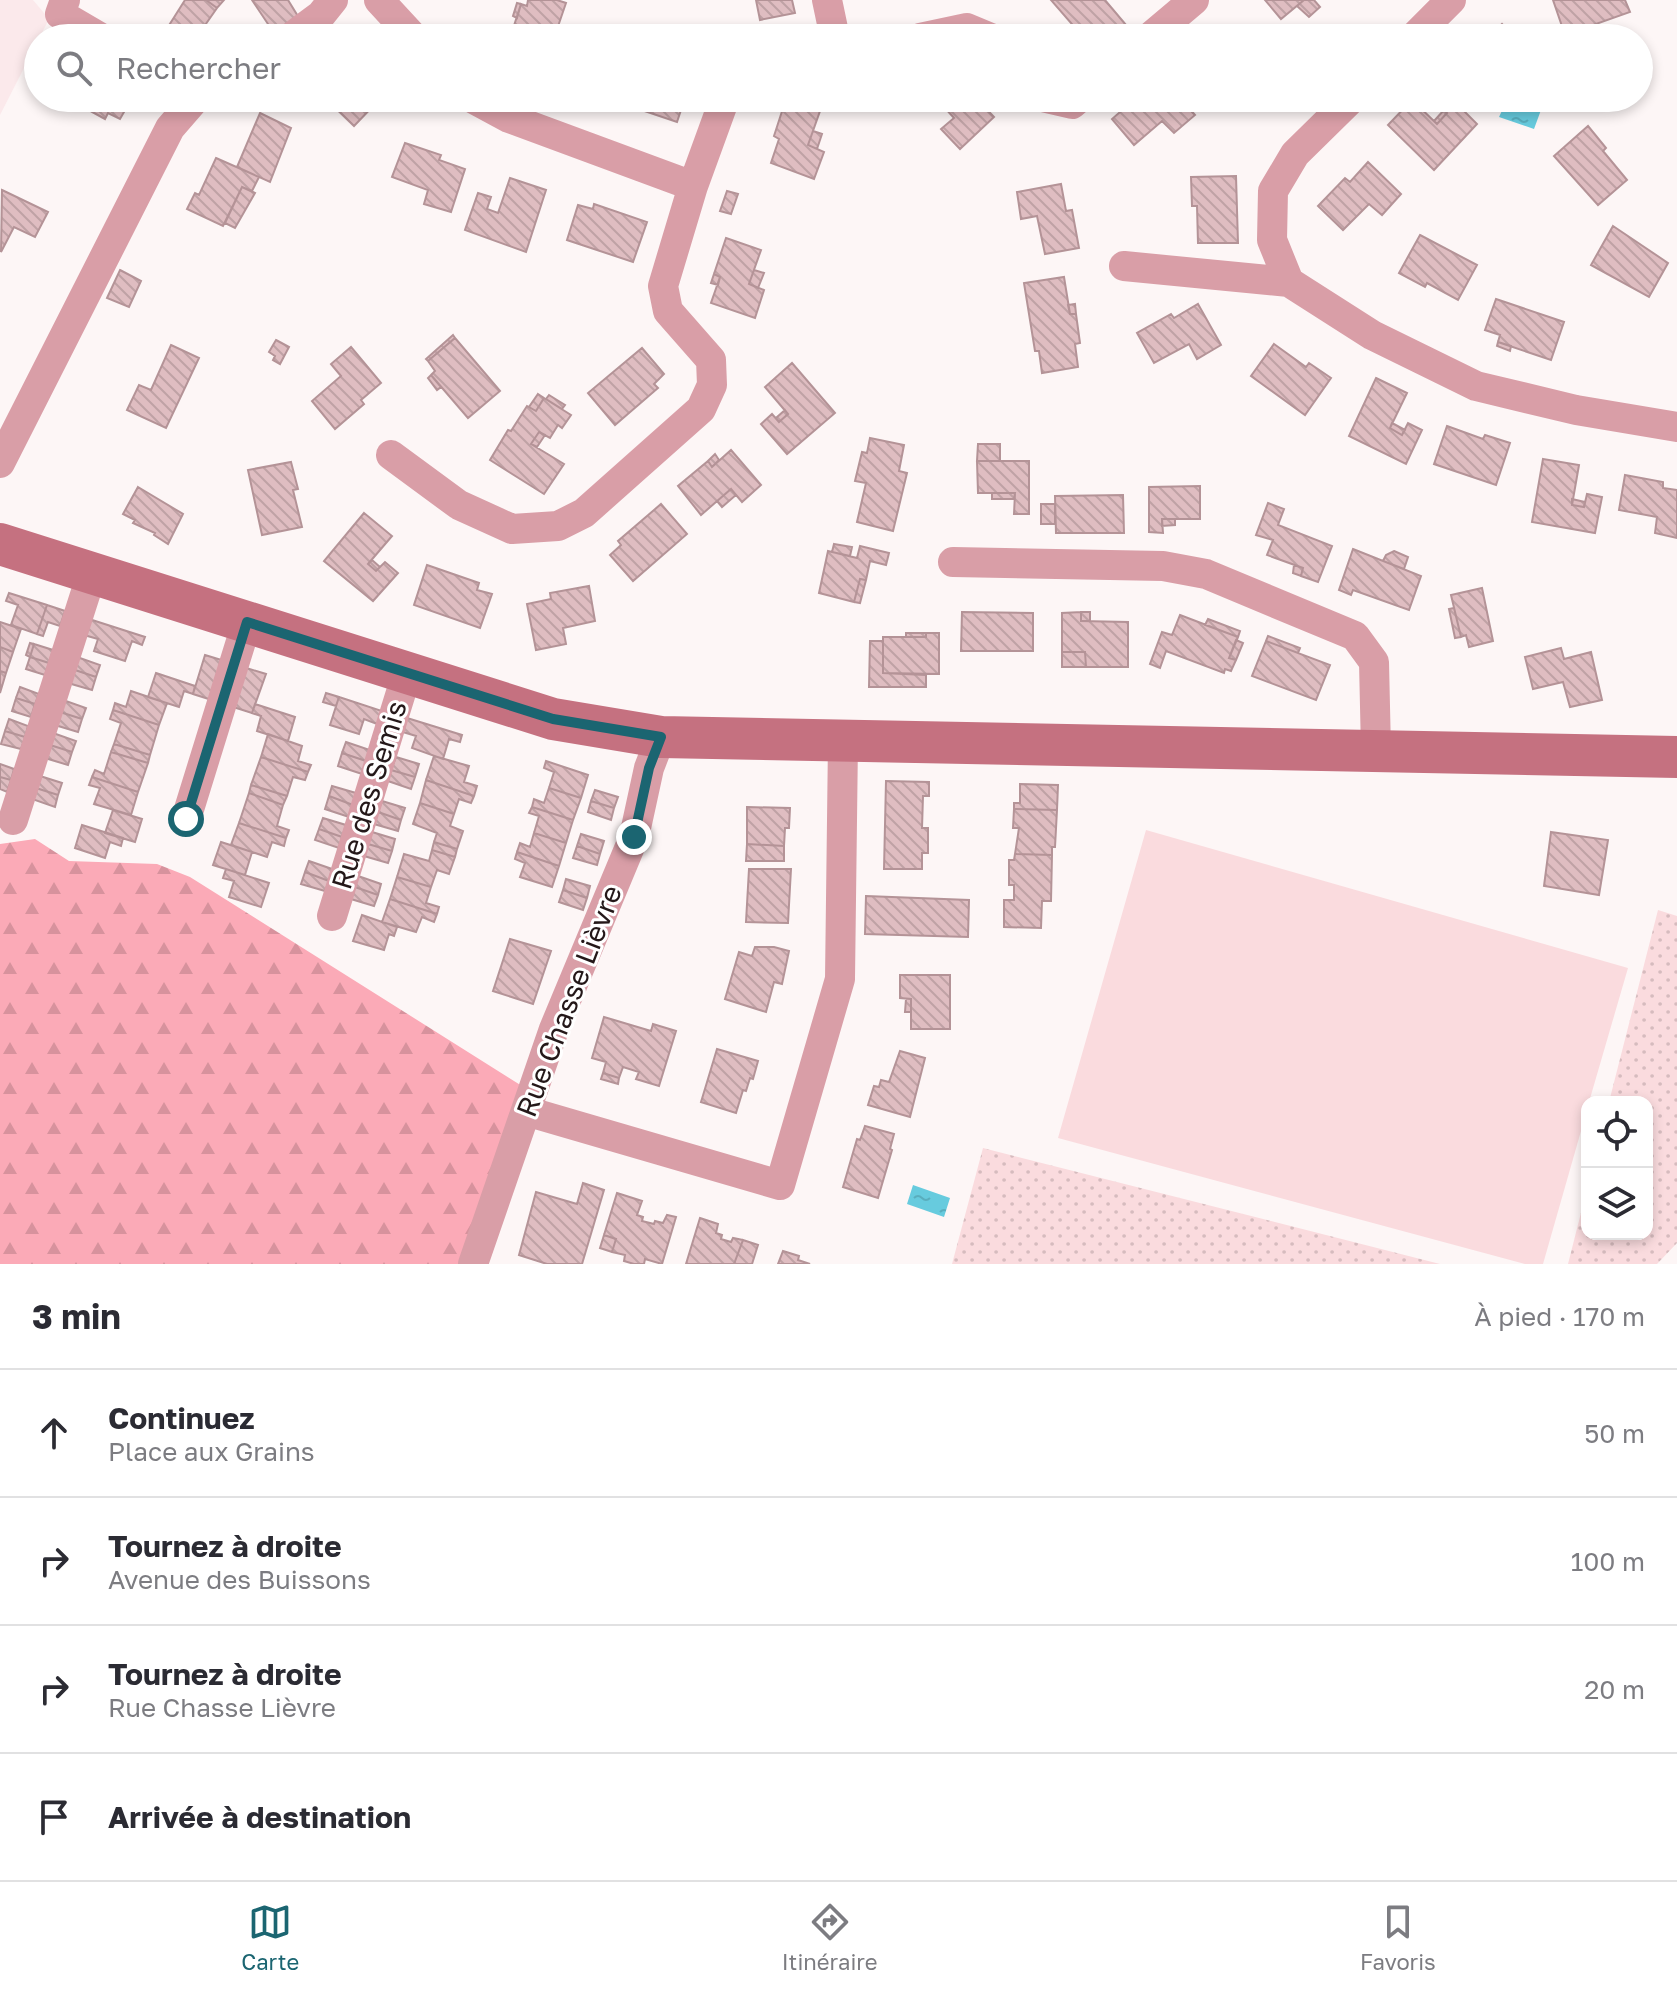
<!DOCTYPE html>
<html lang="fr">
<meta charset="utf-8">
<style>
body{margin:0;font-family:"Golos Text",sans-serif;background:#f2f2f3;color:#2b2b33}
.controls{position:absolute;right:24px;bottom:24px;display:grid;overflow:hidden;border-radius:16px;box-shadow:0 4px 12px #0003}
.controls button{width:72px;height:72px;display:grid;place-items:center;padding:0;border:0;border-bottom:2px solid #e1e1e2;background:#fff;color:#2b2b33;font:40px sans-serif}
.stop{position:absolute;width:24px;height:24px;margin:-18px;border:6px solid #1b6571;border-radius:50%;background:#fff}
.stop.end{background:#1b6571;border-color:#fff;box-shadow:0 2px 8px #0008}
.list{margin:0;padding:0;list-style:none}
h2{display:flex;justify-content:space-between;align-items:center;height:104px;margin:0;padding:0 32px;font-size:34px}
h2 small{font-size:26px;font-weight:400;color:#7c7c81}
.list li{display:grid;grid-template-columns:52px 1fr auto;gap:24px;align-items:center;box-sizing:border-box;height:128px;padding:0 32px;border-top:2px solid #e1e1e2}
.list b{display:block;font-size:30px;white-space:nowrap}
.list p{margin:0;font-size:26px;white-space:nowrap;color:#7c7c81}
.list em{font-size:26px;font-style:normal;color:#7c7c81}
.icon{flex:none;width:44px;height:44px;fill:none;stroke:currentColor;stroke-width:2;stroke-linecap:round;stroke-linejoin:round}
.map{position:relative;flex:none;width:1677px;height:1264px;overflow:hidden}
.search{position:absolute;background:#fff;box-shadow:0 4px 12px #0003;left:24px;right:24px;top:24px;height:88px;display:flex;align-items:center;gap:20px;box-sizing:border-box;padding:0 28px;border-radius:44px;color:#7c7c81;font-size:30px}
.sheet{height:616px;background:#fff}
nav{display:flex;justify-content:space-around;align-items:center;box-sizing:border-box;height:112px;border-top:2px solid #e1e1e2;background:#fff;font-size:22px;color:#7c7c81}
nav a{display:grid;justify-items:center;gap:4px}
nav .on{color:#1b6571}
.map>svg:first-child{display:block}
.built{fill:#fbe9eb}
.green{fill:url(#green-dots)}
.forest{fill:url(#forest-firs)}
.pitch{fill:#fadbde}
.water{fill:url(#water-ripples)}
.building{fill:url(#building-back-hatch);stroke:#b49397;stroke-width:2}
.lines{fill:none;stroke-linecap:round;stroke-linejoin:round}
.street{stroke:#d99ea7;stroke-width:30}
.secondary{stroke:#c57180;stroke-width:42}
.route{stroke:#1b6571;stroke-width:10}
.labels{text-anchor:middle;stroke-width:6;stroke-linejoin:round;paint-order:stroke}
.street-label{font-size:28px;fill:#241819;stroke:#fff}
</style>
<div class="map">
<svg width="1677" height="1264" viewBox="0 0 1677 1264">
<defs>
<pattern id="green-dots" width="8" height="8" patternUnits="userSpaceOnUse" patternTransform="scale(2)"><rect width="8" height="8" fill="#fadbde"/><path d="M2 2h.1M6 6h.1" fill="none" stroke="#d6bbbe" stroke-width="1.8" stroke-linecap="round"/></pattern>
<pattern id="forest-firs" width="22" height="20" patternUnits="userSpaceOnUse" patternTransform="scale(2)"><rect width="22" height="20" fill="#fbaab7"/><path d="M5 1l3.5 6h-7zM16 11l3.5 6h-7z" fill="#d7929d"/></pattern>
<pattern id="water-ripples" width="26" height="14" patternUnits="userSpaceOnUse" patternTransform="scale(2)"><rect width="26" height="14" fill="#67cbde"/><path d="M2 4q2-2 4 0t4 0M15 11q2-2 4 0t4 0" fill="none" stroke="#59aebe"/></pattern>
<pattern id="building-back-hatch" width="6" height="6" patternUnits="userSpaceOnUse" patternTransform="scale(2)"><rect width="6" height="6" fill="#dfbdc1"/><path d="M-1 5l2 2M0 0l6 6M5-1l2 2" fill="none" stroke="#bfa2a5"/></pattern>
</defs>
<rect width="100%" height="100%" fill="#fdf6f6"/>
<path class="built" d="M0 0H33L49 19 0 115Z"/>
<path class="green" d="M1658 910 1677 916V1243L1657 1264H1568L1587 1189V1234H1647V1102H1609Z
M983 1148 1440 1264H952Z"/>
<path class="forest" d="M35 839 69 861 157 864 190 877 522 1086 460 1264H0V844Z"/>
<path class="pitch" d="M1146 830 1628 968 1589 1102H1587V1110L1543 1264H1525L1058 1138Z"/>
<path class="water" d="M1508 98 1541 110 1534 129 1499 117Z
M913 1185 950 1198 944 1217 907 1204Z"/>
<path class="building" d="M185 0H206L217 8 196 38H161Z
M206 0H224L217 8Z
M252 0H288L299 18 274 33Z
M528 0H557L566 3 554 38H510L521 4 527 6Z
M756 0H792L795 13 760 20Z
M1051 0H1105L1126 25 1111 38H1084Z
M1265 0H1304L1281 19Z
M1304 0H1314L1320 7 1309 17 1297 6Z
M1553 0H1625L1630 12 1565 35Z
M517 3 521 4 517 18 513 16Z
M1502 24 1515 38H1488Z
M1221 30 1229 38H1212Z
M1262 30 1268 38H1253Z
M67 98H132L120 119 108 113 105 119Z
M325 98H370L376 103 354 126Z
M616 98H685L677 122 615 101Z
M936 98H976L994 117 960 149 941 129 954 118Z
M1136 98H1180L1195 115 1174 133 1162 121 1134 145 1112 119Z
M1447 98H1451L1477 124 1434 170 1388 125 1412 100 1437 124 1447 113 1440 105Z
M786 99 820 111 808 145 824 152 814 179 771 163 779 139 774 136Z
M1444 110 1447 113 1437 124 1434 121Z
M260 113 291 128 270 182 237 167Z
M1588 126 1606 148 1603 151 1627 180 1598 205 1554 156Z
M813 131 822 134 817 149 808 145Z
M405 143 441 155 439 160 465 169 451 212 424 204 428 190 392 177Z
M216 158 259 177 252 191 242 187 223 226 187 209 195 193 199 195Z
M1368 162 1401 194 1382 215 1369 204 1343 230 1318 206 1345 178 1350 182Z
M1236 176 1238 243H1198L1197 206H1192L1191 177Z
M510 178 546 190 526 252 465 230 478 193 491 197 487 209 498 213Z
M1061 184 1066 211 1072 210 1079 248 1045 254 1037 216 1021 219 1017 192Z
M242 187 255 193 235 228 225 223Z
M2 190 48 212 35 237 14 227 1 252Z
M727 191 738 194 731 214 720 211Z
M594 204 647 222 633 262 567 240 578 205 593 209Z
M1613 226 1668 263 1649 297 1591 265Z
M1420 235 1477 265 1458 300 1427 283 1425 287 1399 273Z
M726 238 761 250 749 284 764 290 755 318 711 303 720 277 714 274Z
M120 270 141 281 129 307 107 298Z
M754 270 764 273 758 288 749 284Z
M714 274 720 277 718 285 711 283Z
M1064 277 1070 314H1076L1080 343 1075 344 1078 367 1042 373 1039 351H1035L1024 283Z
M1496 299 1564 322 1551 360 1498 342 1500 335 1485 330Z
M1075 304 1076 314H1070L1068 305Z
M1198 304 1221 345 1197 359 1189 344 1154 363 1137 333 1171 314 1174 318Z
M453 335 455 338 428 361 426 359Z
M455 338 500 391 468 418 431 375 435 371 428 361Z
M276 340 289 347 280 364 273 360 275 356 269 352Z
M1498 342 1511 346 1510 351 1497 346Z
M1274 344 1306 367 1309 363 1331 378 1305 415 1251 376Z
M171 345 199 358 166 428 127 410 139 385 151 390Z
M351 347 381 383 361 400 364 404 335 429 312 401 341 376 331 364Z
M642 348 664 374 654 384 658 388 615 425 588 393Z
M792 363 835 413 787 454 761 424 772 414 779 422 788 414 765 387Z
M431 375 441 387 437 390 428 378Z
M1376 378 1407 393 1390 428 1402 435 1408 423 1422 430 1406 464 1349 436Z
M538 394 544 398 536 411 529 407Z
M549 395 565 405 562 409 546 399Z
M544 398 571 415 562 428 558 425 550 438 539 432 531 444 564 464 544 494 490 460 508 430 511 431 527 406 536 411Z
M785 410 788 414 779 422 776 418Z
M1392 423 1405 430 1402 435 1390 428Z
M1447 426 1483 439 1485 435 1510 443 1496 485 1434 464Z
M539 432 545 435 537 447 531 444Z
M870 438 904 445 899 471 907 473 893 531 857 522 866 483 855 481 862 452 867 453Z
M978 444H1000V461H977Z
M731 450 761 485 742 502 731 489 701 515 678 486 708 461 712 467Z
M715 454 719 460 712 467 708 461Z
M1543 459 1579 465 1572 505 1584 507 1587 494 1602 497 1595 533 1532 522Z
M977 461H1029V514H1014L1015 493H978Z
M291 462 298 489 293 490 302 527 262 535 248 470Z
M1625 475 1663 482V488L1677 490V538L1655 533 1657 517 1619 510Z
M1200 486V519H1162L1163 533 1149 532V487Z
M138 487 183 514 168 544 154 535 155 533 133 523 135 520 123 514Z
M731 489 736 495 722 507 717 501Z
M992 493H1015L1014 499H992Z
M1123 495 1124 533H1056L1055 496Z
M1572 499 1585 502 1584 507 1572 505Z
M1268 503 1284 509 1278 525 1332 546 1318 582 1301 576 1303 568 1267 555 1273 540 1256 535Z
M661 504 687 534 633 581 610 555 621 545 618 541Z
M1041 504H1055V524H1041Z
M364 513 392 536 368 564 376 571 385 562 398 573 373 601 324 561Z
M1162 519H1175V525L1162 526Z
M834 544 852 547 850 556 832 552Z
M860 546 889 553 886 565 870 561 866 580 860 579 854 602 819 593 828 551 857 558Z
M1353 549 1421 576 1409 610 1353 590 1351 595 1339 590Z
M1394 551 1408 557 1404 569 1383 561 1386 555Z
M372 560 380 567 376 571 368 564Z
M427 565 479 583 477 590 492 594 480 628 414 605Z
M1294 565 1303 568 1301 576 1293 573Z
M860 579 866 580 860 603 854 602Z
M589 586 595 621 563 628 566 644 536 650 527 604 551 599 550 593Z
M1482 588 1493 641 1469 647 1466 635 1461 637 1451 595Z
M9 593 47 605 37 634 11 625 18 605 6 601Z
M47 605 65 611 60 626 48 622 43 636 37 634Z
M1454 608 1461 637 1455 638 1449 609Z
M962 612 1033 613V651H961Z
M1081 612V621L1128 622V667H1086L1085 652H1062V613Z
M1081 612H1090V621H1081Z
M1180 615 1238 637 1229 658 1236 660 1231 671 1225 669 1224 673 1166 651 1160 668 1150 664 1162 632 1172 635Z
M89 619 145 637 142 645 132 641 125 661 94 651 98 639 84 635Z
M1208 619 1240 631 1238 637 1205 625Z
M0 622 21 629 13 652 0 647Z
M906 633H926V637H906Z
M926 633H939V674L883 673V637H926Z
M1268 636 1300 648 1298 653 1266 641Z
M1236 640 1243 643 1236 660 1229 658Z
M870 641H883V673L926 675V687H869Z
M1266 641 1330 665 1316 700 1252 676Z
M30 643 34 644 30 657 26 655Z
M34 644 53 650 49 663 30 657Z
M0 647 13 652 6 673 0 671Z
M1561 648 1564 659 1591 652 1602 700 1570 707 1563 682 1533 689 1525 657Z
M1062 652H1085L1086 667H1062Z
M205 655 231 663 218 702 193 694Z
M30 657 49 663 45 675 26 669Z
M77 657 100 665 96 677 72 669Z
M240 666 266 674 252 713 227 705Z
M72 669 96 677 92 690 68 683Z
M0 671 6 673 0 693Z
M156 673 195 686 193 694 184 691 179 707 148 697Z
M20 687 39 694 35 704 16 698Z
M131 691 167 703 159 725 113 710 115 703 126 707Z
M326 693 339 697 336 706 323 702Z
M339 697 382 711 377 724 364 719 359 734 330 725Z
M16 698 35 704 31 717 12 711Z
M63 700 86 708 82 719 60 712Z
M255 704 295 717 288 741 257 731 261 716 252 713Z
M113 710 159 725 150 755 114 744 121 723 110 719Z
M60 712 82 719 78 732 55 725Z
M407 718 462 735 460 742 449 739 443 759 412 748 416 736 403 732Z
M9 719 28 726 25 737 5 731Z
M5 731 25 737 21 749 1 744Z
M53 733 76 741 72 752 50 745Z
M268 734 302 746 298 761 311 765 308 772 261 757Z
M346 742 370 750 366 761 342 753Z
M114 744 150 755 148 763 111 752Z
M50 745 72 752 68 765 45 758Z
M111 752 148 763 138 792 92 777 95 770 104 774Z
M342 753 366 761 362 774 338 766Z
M434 756 469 766 464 782 477 786 474 796 426 780Z
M261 757 308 772 305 780 293 777 287 796 251 785Z
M396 757 419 764 415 777 391 770Z
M546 761 588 775 581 798 549 788 554 772 544 768Z
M0 764 14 769 11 780 0 777Z
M391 770 415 777 411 789 388 781Z
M40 776 62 783 58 795 36 788Z
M0 777 11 780 7 792 0 789Z
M92 777 138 792 131 815 94 804 100 788 89 785Z
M426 780 474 796 471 803 459 799 454 814 420 803Z
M886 781 929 782V796H923L922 828H928V853H922V869H884Z
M1020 784 1058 785 1057 810 1014 809V803H1020Z
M251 785 287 796 283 805 249 793Z
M332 786 356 793 353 805 329 796Z
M36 788 58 795 55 807 32 799Z
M549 788 581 798 573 820 532 807 534 799 544 803Z
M595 790 618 797 614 808 591 801Z
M249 793 283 805 277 826 289 830 286 838 239 823Z
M329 796 353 805 349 817 325 809Z
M382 801 405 808 401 820 378 812Z
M591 801 614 808 611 820 588 812Z
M420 803 454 814 450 826 463 831 457 849 434 842 437 833 413 824Z
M532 807 573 820 566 843 534 833 539 816 529 813Z
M747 807 790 808 789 828H785L784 846 747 844Z
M1014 809 1057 810 1055 847H1052V855L1015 854 1019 828H1013Z
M113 810 142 819 135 842 105 833Z
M378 812 401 820 398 831 374 824Z
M323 818 346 825 342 837 319 829Z
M239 823 286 838 284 846 272 842 267 857 231 845Z
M82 825 123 838 121 846 110 842 105 858 75 848Z
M319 829 342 837 339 848 315 840Z
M372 832 395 839 392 851 368 844Z
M1551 832 1608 840 1599 895 1544 886Z
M534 833 566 843 559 866 517 852 520 843 530 847Z
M581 834 604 841 600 854 577 846Z
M221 842 252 852 245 875 213 865Z
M434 842 457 849 455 857 432 850Z
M368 844 392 851 388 863 364 856Z
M747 844 784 846V861H746Z
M577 846 600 854 597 865 573 858Z
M432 850 455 857 449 874 437 870 431 887 397 877 404 854 429 861Z
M517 852 559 866 552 887 520 877 525 863 515 859Z
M1015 854 1052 855 1051 901H1042L1041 928 1004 927V900H1014V885H1009V860H1014Z
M309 861 332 869 329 881 305 872Z
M226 869 269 883 261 907 229 897 234 881 223 878Z
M749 869H791L788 923 746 922Z
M305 872 329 881 325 891 301 884Z
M358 876 381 884 378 895 355 887Z
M397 877 431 887 426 903 439 907 437 914 390 899Z
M566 879 590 886 587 898 563 890Z
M355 887 378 895 374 906 351 899Z
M563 890 587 898 583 910 559 902Z
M866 896 969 900 968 937 865 934Z
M390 899 437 914 434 922 422 917 416 932 382 922Z
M362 915 397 927 394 936 389 934 384 950 353 941Z
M510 939 551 951 533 1004 493 991Z
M755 947H774L789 951 782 984 774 982 766 1012 725 999 739 952 752 956Z
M900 975H950V1029H911V999L900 998Z
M906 999H911V1012H905Z
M604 1017 651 1031 653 1024 676 1031 659 1086 636 1079 639 1072 623 1067 619 1078 603 1073 606 1062 592 1058Z
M717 1049 758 1061 753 1079 750 1078 746 1091 743 1090 736 1113 701 1102Z
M900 1051 925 1058 910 1117 868 1105 874 1086 879 1087 881 1080 889 1082Z
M603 1073 619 1078 618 1084 601 1079Z
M865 1126 894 1134 890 1149 892 1150 878 1198 843 1187 857 1139 860 1140Z
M583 1183 604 1190 582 1264H547L519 1255 536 1192 577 1204Z
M617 1193 642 1201 637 1215 643 1217 642 1221 654 1224 655 1221 663 1223 667 1215 676 1217 662 1264 645 1259 644 1264H634L624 1261 625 1255 612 1252 616 1239 604 1235Z
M700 1218 718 1224 716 1233 722 1235 721 1239 731 1242 733 1238 743 1240 734 1264H686Z
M604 1235 616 1239 612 1252 600 1248Z
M743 1240 758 1245 752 1264H734Z
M783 1251 799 1256 798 1260 810 1264H778Z"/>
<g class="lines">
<path class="street" d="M65 0 60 14 101 38
M379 0 414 38
M827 0 835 38
M290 38 321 15 333 0
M920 38 967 28 991 38
M1149 38 1194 0
M1413 38 1451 0
M472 98 509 118 693 186 725 98
M1046 98 1072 104 1079 98
M1124 266 1289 282 1372 335 1476 386 1576 410 1677 427
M1289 282 1272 240 1273 191 1295 154 1352 98
M391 455 459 505 512 529 558 526 584 513 701 409 712 385 711 360 668 311 663 286 693 186
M0 463 170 128 196 98
M953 562 1163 566 1206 574 1355 636 1374 662 1376 751
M186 819 247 622
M13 820 92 573
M332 916 407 673
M526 1111 780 1185 840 979 843 741
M473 1264 554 1029 634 837 649 768 661 737"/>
<path class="secondary" d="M0 544 553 719 661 737 1677 757"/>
</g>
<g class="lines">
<path class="route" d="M186 819 247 622 553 719 661 737 649 768 634 837"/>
</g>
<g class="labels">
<g class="street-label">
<text transform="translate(369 795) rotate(-73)" y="10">Rue des Semis</text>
<text transform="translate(569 1001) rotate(-69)" y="10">Rue Chasse Lièvre</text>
</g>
</g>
</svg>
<div class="controls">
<button><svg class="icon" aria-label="locate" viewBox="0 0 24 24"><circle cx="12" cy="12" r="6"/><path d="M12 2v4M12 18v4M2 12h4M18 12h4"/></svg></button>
<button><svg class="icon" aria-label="layers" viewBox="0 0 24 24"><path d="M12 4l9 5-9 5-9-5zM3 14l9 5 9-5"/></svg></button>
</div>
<div class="stop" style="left:186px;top:819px"></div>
<div class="stop end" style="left:634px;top:837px"></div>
<div class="search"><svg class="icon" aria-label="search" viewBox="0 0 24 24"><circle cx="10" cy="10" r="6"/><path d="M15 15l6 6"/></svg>Rechercher</div>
</div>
<section class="sheet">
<h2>3 min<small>À pied · 170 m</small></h2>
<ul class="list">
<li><svg class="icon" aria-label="ahead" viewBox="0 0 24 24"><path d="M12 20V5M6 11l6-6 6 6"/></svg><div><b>Continuez</b><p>Place aux Grains</p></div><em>50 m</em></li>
<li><svg class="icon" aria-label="right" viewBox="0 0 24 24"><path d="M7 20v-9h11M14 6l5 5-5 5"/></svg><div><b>Tournez à droite</b><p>Avenue des Buissons</p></div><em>100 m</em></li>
<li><svg class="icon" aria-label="right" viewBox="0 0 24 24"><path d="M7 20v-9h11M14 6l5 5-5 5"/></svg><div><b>Tournez à droite</b><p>Rue Chasse Lièvre</p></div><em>20 m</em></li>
<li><svg class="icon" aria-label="arrive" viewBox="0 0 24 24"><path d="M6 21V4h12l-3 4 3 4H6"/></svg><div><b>Arrivée à destination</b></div></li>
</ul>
</section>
<nav>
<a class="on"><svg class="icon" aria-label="map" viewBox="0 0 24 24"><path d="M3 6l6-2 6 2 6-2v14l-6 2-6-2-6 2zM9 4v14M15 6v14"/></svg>Carte</a>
<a><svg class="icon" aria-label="directions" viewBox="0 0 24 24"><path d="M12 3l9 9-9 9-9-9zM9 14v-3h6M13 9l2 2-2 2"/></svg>Itinéraire</a>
<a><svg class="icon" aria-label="saved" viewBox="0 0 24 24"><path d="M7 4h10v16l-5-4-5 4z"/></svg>Favoris</a>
</nav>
